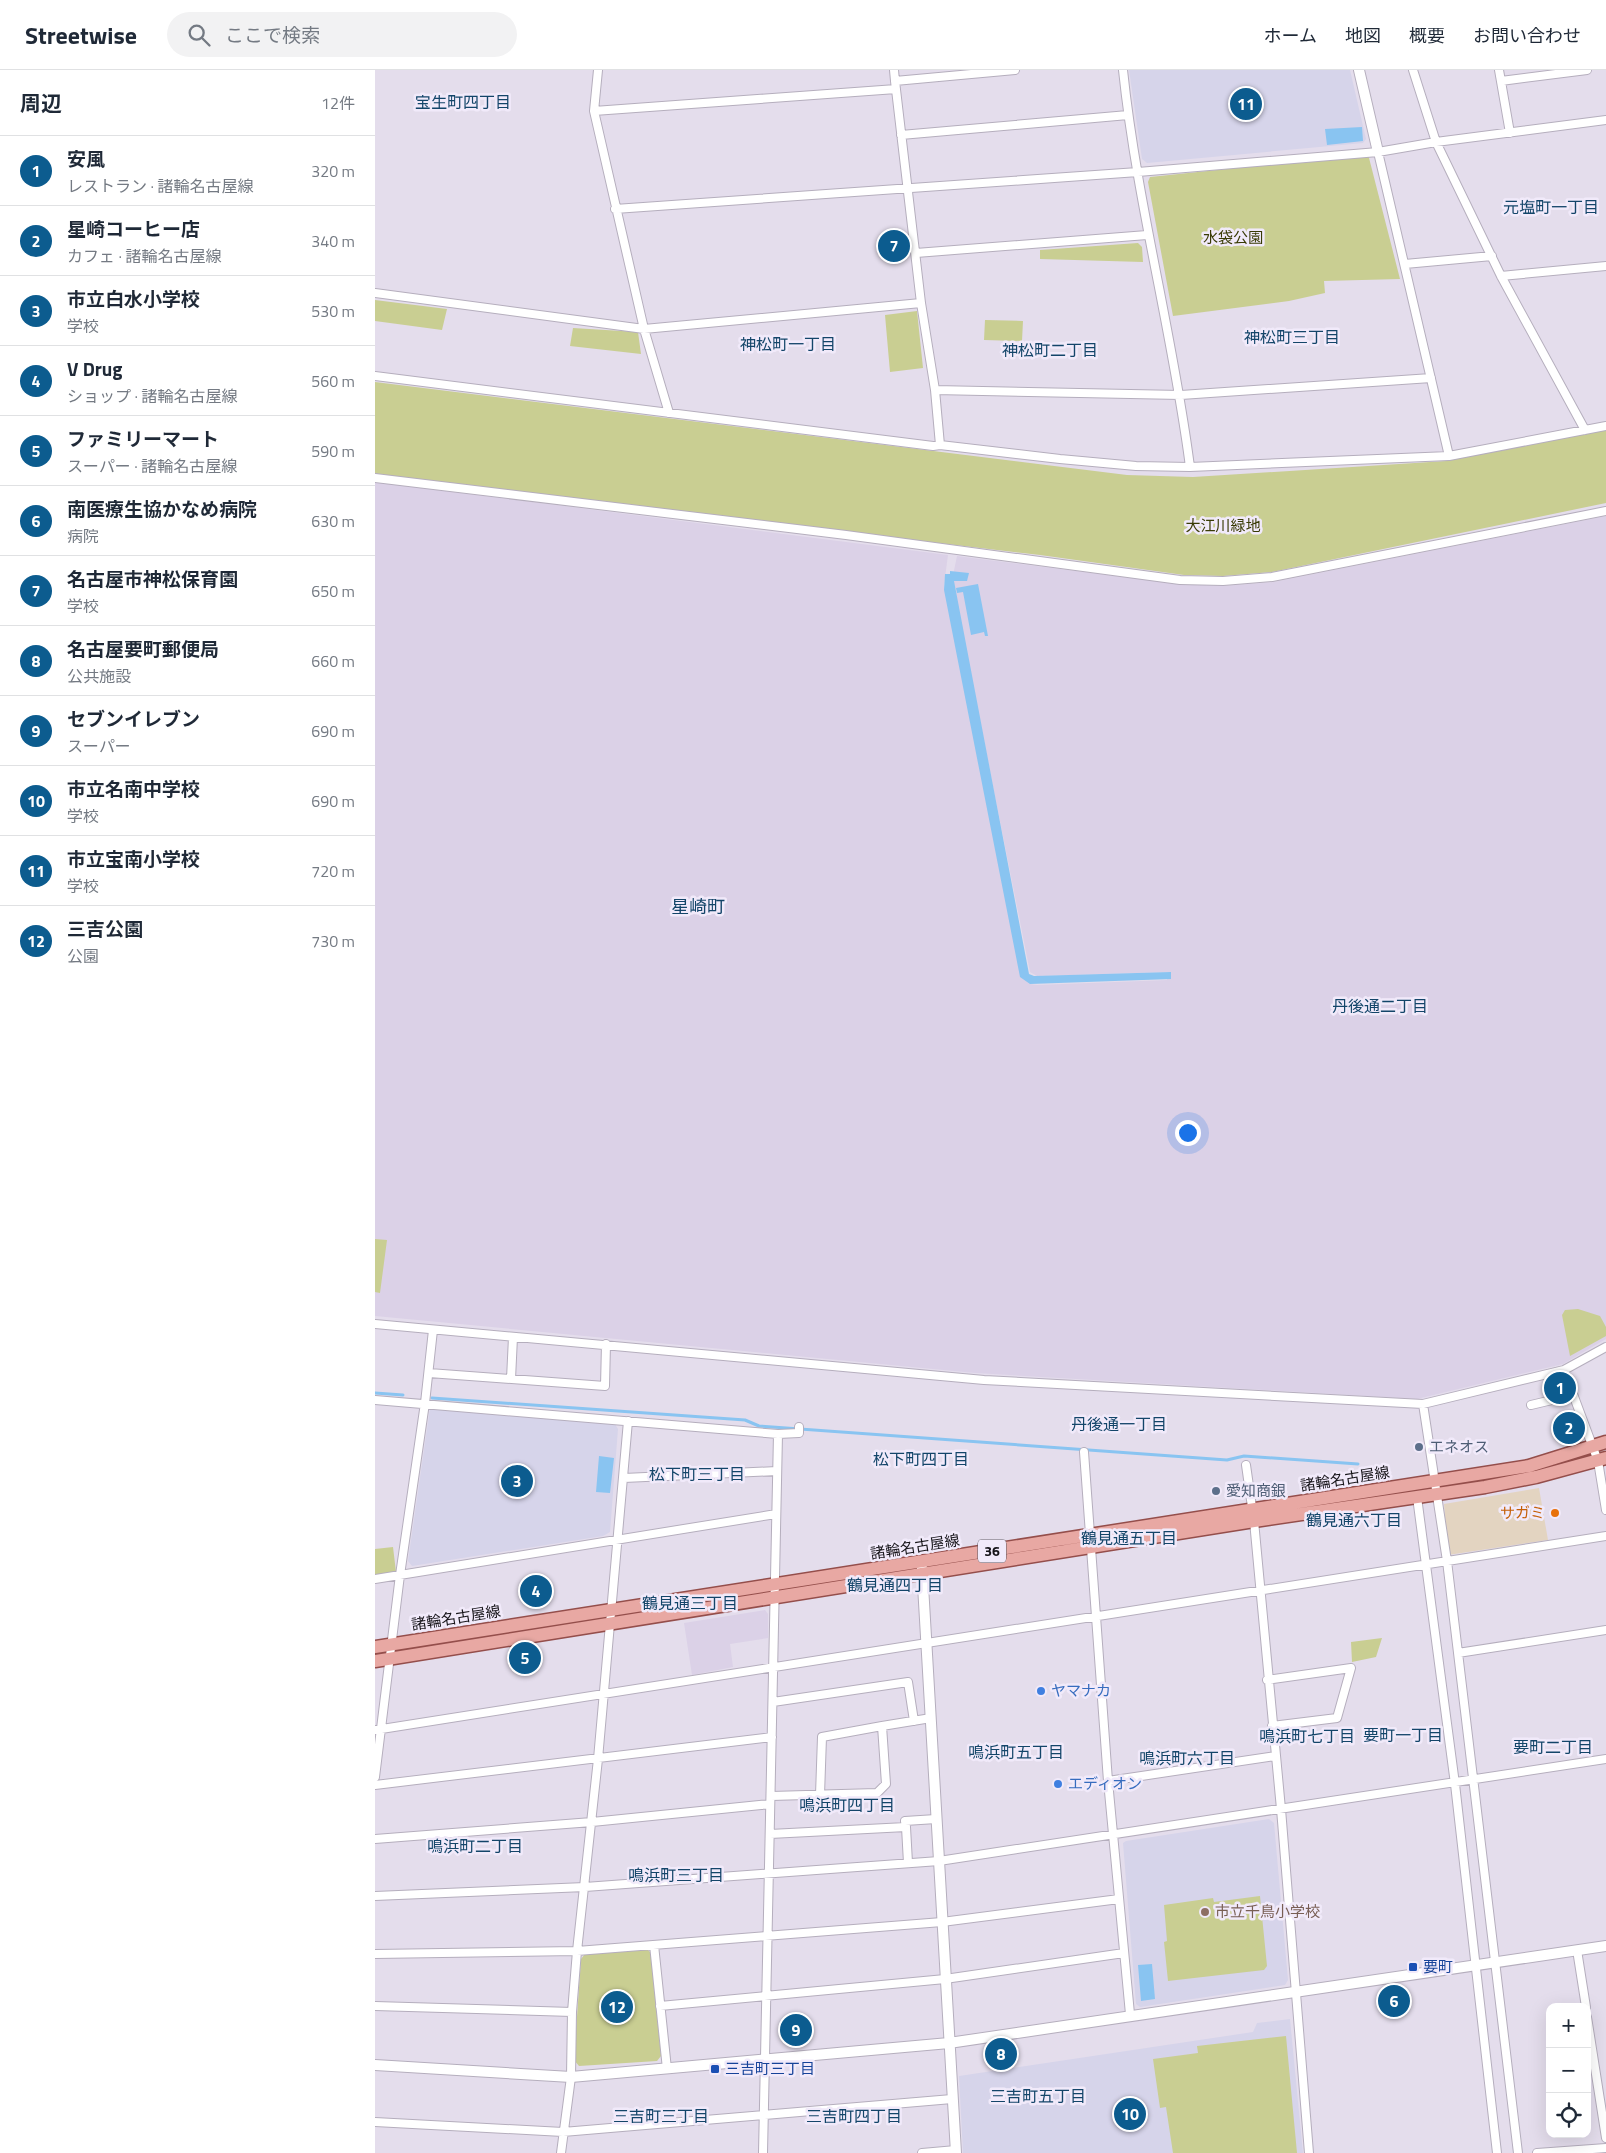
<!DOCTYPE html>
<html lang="ja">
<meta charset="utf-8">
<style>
body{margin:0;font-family:"Titillium Web","Noto Sans JP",sans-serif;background:#f2f2f3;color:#1f2937}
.controls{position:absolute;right:15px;bottom:15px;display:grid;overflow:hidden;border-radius:10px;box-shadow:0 5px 20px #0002}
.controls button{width:45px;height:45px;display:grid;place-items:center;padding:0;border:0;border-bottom:1px solid #e0e1e3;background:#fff;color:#1f2937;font:25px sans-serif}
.you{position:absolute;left:812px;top:1062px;width:18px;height:18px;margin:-12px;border:4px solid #fff;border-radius:50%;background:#1a73e8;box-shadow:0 0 0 8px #1a73e833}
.badge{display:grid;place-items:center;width:32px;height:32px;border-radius:50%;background:#0c5c8f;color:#fff;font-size:16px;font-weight:700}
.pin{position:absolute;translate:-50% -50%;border:2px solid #fff;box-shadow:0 1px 5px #0006}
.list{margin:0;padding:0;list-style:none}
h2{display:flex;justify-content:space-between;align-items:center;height:65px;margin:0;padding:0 20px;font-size:21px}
h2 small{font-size:16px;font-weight:400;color:#747a83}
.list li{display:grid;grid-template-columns:32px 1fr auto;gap:15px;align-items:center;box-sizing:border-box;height:70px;padding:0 20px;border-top:1px solid #e0e1e3}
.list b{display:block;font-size:19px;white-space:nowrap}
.list p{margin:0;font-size:16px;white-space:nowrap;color:#747a83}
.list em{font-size:16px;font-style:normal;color:#747a83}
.icon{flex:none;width:28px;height:28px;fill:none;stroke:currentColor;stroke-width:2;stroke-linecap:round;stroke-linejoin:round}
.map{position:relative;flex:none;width:1231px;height:2083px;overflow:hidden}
header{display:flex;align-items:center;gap:30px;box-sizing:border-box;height:70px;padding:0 25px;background:#fff;border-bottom:1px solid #e0e1e3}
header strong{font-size:24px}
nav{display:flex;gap:28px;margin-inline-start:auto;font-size:18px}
.search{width:350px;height:45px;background:#f2f2f3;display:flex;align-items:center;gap:12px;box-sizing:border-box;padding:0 18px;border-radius:28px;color:#747a83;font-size:19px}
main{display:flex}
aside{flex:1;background:#fff}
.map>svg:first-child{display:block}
.commercial{fill:#e3d4c1}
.built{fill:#dbd1e7}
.education{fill:#d6d4ea}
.green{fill:#c9ce92}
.water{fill:#89c4f1}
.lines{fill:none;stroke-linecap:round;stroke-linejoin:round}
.stream{stroke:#89c4f1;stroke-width:3}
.minor-casing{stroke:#b5aebd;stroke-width:10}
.tertiary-casing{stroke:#b5aebd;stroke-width:12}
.primary-casing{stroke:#944e4b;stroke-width:15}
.minor{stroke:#fff;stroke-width:8}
.tertiary{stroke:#fff;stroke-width:10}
.primary{stroke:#e8a8a3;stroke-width:12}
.service-dot{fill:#5c6f8a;stroke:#f1eafa;stroke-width:2}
.food-dot{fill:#e8710a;stroke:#f1eafa;stroke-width:2}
.shop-dot{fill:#3f7fe0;stroke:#f1eafa;stroke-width:2}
.education-dot{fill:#8d6e63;stroke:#f1eafa;stroke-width:2}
.transit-dot{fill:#1a4fb4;stroke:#f1eafa;stroke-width:2}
.labels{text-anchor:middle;stroke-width:5;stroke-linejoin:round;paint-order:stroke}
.shield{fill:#f1eafa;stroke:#58545c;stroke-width:1}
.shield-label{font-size:14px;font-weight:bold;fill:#161419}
.park-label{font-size:15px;fill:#393b05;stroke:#f1eafa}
.service-label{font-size:15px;fill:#4e5e75;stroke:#f1eafa;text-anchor:start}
.street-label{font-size:15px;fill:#161419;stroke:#f1eafa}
.food-label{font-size:15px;fill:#c56008;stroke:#f1eafa;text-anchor:end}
.shop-label{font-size:15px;fill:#366cbe;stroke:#f1eafa;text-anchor:start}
.education-label{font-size:15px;fill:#785e54;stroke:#f1eafa;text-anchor:start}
.transit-label{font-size:15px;fill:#164399;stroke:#f1eafa;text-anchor:start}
.neighbourhood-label{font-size:16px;fill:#134569;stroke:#f1eafa}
.quarter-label{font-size:18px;fill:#134569;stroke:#f1eafa}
</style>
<header>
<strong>Streetwise</strong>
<div class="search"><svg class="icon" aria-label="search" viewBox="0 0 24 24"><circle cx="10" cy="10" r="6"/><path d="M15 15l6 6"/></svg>ここで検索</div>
<nav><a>ホーム</a><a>地図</a><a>概要</a><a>お問い合わせ</a></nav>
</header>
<main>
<aside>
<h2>周辺<small>12件</small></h2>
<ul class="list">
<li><span class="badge">1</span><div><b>安風</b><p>レストラン · 諸輪名古屋線</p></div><em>320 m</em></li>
<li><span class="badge">2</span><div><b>星崎コーヒー店</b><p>カフェ · 諸輪名古屋線</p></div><em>340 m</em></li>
<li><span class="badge">3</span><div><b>市立白水小学校</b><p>学校</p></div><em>530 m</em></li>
<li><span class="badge">4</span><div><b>V Drug</b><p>ショップ · 諸輪名古屋線</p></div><em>560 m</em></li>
<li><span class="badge">5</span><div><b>ファミリーマート</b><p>スーパー · 諸輪名古屋線</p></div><em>590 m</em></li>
<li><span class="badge">6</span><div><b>南医療生協かなめ病院</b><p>病院</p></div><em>630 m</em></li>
<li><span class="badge">7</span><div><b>名古屋市神松保育園</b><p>学校</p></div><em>650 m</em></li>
<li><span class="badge">8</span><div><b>名古屋要町郵便局</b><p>公共施設</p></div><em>660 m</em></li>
<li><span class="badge">9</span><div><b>セブンイレブン</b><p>スーパー</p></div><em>690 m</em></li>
<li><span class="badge">10</span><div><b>市立名南中学校</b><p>学校</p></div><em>690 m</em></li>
<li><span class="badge">11</span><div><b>市立宝南小学校</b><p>学校</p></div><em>720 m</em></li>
<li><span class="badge">12</span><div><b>三吉公園</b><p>公園</p></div><em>730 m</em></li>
</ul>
</aside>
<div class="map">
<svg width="1231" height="2083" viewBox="0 0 1231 2083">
<rect width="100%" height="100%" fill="#e4ddec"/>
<path class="commercial" d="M1164 1418 1173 1470 1073 1485 1069 1434Z"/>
<path class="built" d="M0 412 573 485 569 515 655 914 662 915 792 910 793 902 662 906 655 902 577 510 582 486 804 514 848 516 899 512 1231 446V1269L1188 1294 1042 1329 600 1303 0 1246Z
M390 1540 393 1544V1568L355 1574 358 1597 317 1605 309 1553Z"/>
<path class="education" d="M754 0H975L991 69 988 73 772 93 767 89Z
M55 1338 240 1354 243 1359 235 1462 228 1466 37 1496 33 1491Z
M894 1749 899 1753 913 1910 910 1915 765 1937 761 1934 748 1773 751 1771Z
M915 1949 928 2083H588L584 2006 878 1962 882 1953Z"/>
<path class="green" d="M993 84 1025 209 949 211 950 223 914 231 798 246 773 112 775 107Z
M763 173 767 177 768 192 665 189V180Z
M0 230 72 239 67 260 0 251Z
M542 241 548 298 515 302 510 245Z
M610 250 648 251 647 271 609 270Z
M198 258 263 262 266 284 195 276Z
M0 312 752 405 818 407 1071 391 1231 360V433L897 502 848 506 809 505 665 485 0 406Z
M0 1169 12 1170 5 1223 0 1222Z
M1203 1239 1225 1246 1231 1257V1266L1195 1286 1187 1245 1190 1240Z
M18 1477 21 1502 0 1505V1479Z
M1007 1568 1001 1587 977 1592 976 1572Z
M885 1826 892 1896 889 1900 793 1911 789 1872 792 1871 789 1835 838 1828 839 1832Z
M272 1879 276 1883 286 1986 282 1991 204 1996 199 1990 206 1889 210 1884Z
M911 1966 922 2083H798L791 2037 785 2038 778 1989 823 1983 822 1976Z"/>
<path class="water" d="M987 57 988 71 952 75 950 59Z
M575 501 594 503 592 511H579L654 904 659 906 796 902V909L655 914 645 907 569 520 570 504H575Z
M603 514 613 566H610L609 562 596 565 588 522 582 523 581 518Z
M224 1386 239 1388 235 1423 221 1422Z
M777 1894 780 1929 766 1931 763 1895Z"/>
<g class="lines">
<path class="stream" d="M0 1323 28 1325
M57 1328 370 1350 384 1356 852 1390 869 1386 983 1394"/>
<defs>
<path id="minor" d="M223 0 219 41 269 259 294 343
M519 0 520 11
M748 0C762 134 798 264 815 397
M1038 0 1061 72 1126 206 1210 360
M1124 0 1135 63
M1126 11 1212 0
M219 41 521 19
M526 65 753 45
M1003 82 1074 386
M240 139 763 102 1003 82 1061 72 1231 50
M541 183 772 165
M1030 194 1117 186
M1126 206 1231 196
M0 223 269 259 546 233
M0 306 558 376 565 375 685 389 761 396 815 397 1074 386 1231 356
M560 320 806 325 1056 308
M565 375 560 320 546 233 520 11 640 0
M0 408 471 465 805 510 848 511 897 507 1231 441
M0 1254 609 1310 1048 1334 1189 1300 1231 1277
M1189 1300 1223 1391 1231 1440
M54 1303 230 1316 231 1274
M136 1309 138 1267
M0 1330 403 1364 424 1363V1357
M1048 1334 1072 1491 1143 2083
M1156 1335 1198 1325
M709 1382 733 1711 755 1944
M871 1395 879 1451 906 1739 934 2083
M249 1408 402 1401
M1042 1427 1080 1714 1122 2083
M0 1509 401 1444
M1083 1583 1231 1560
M892 1610 976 1598 962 1648 897 1656
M398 1632 533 1612 539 1651
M0 1660 1231 1466
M0 1707 25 1505 50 1333 58 1260
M733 1711 900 1686
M0 1715 397 1667
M445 1725 447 1667 507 1656
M396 1726 502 1723 511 1714 507 1656 556 1648
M531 1757 533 1793
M395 1764 531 1757 530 1751 561 1749
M0 1769 217 1752 395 1734
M0 1826 210 1817 564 1791 1231 1689
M279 1875 292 1999
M1202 1880 1211 1937
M0 1884 202 1881 567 1852 744 1829
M0 1936 197 1942
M285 1936 570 1909 749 1883
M1212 1947 1231 2068
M0 2052 188 2062 577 2029
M186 2083 196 2007 197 1942 202 1881 223 1689 253 1351
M388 2083 403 1364
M547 2083 581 2080
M1162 2083 1231 2078"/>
<path id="tertiary" d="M984 0 1003 82
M547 1498 581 2083
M0 1995 196 2007 574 1973 1231 1876"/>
<path id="primary" d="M0 1577 1154 1396 1231 1372
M0 1591 879 1451 1110 1417 1161 1407 1231 1388"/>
</defs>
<use href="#minor" class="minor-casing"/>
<use href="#tertiary" class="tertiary-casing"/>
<use href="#primary" class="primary-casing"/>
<use href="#minor" class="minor"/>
<use href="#tertiary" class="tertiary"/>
<use href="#primary" class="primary"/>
</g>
<g class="service-dot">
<circle cx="1044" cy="1377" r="5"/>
<circle cx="841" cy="1421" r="5"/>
</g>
<circle class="food-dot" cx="1180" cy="1443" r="5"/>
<g class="shop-dot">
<circle cx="666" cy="1621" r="5"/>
<circle cx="683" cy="1714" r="5"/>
</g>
<circle class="education-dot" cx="830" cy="1842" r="5"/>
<g class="transit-dot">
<rect x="1033" y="1892" width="10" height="10" rx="2.5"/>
<rect x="335" y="1994" width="10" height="10" rx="2.5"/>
</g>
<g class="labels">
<rect class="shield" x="603" y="1469.5" width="28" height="23" rx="4"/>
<g class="shield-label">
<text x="617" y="1486">36</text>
</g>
<g class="park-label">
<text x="858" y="173">水袋公園</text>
<text x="848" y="461">大江川緑地</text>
</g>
<g class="service-label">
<text x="1054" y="1382">エネオス</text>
<text x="851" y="1426">愛知商銀</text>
</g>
<g class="street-label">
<text transform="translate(970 1409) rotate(-9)" y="5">諸輪名古屋線</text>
<text transform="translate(540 1477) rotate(-9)" y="5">諸輪名古屋線</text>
<text transform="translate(81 1548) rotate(-9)" y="5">諸輪名古屋線</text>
</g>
<g class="food-label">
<text x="1170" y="1448">サガミ</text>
</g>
<g class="shop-label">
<text x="676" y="1626">ヤマナカ</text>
<text x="693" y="1719">エディオン</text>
</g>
<g class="education-label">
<text x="840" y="1847">市立千鳥小学校</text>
</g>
<g class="transit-label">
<text x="1048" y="1902">要町</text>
<text x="350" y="2004">三吉町三丁目</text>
</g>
<g class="neighbourhood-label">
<text x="88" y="38">宝生町四丁目</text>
<text x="1176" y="143">元塩町一丁目</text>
<text x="917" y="273">神松町三丁目</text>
<text x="413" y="280">神松町一丁目</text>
<text x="675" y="286">神松町二丁目</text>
<text x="1005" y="942">丹後通二丁目</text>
<text x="744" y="1360">丹後通一丁目</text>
<text x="546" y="1395">松下町四丁目</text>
<text x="322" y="1410">松下町三丁目</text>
<text x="979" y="1456">鶴見通六丁目</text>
<text x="754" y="1474">鶴見通五丁目</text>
<text x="520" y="1521">鶴見通四丁目</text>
<text x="315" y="1539">鶴見通三丁目</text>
<text x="1028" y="1671">要町一丁目</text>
<text x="932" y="1672">鳴浜町七丁目</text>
<text x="1178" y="1683">要町二丁目</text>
<text x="641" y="1688">鳴浜町五丁目</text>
<text x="812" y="1694">鳴浜町六丁目</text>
<text x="472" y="1741">鳴浜町四丁目</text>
<text x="100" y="1782">鳴浜町二丁目</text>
<text x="301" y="1811">鳴浜町三丁目</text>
<text x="663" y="2032">三吉町五丁目</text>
<text x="286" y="2052">三吉町三丁目</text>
<text x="479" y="2052">三吉町四丁目</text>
</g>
<g class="quarter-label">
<text x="323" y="843">星崎町</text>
</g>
</g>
</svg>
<div class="controls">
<button>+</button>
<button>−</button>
<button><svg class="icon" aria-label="locate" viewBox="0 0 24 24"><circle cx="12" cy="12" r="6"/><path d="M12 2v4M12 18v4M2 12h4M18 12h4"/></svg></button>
</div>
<div class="you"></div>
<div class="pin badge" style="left:1185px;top:1318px">1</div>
<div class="pin badge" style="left:1194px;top:1358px">2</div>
<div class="pin badge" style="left:142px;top:1411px">3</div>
<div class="pin badge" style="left:161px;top:1521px">4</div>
<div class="pin badge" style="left:150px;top:1588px">5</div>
<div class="pin badge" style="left:1019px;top:1931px">6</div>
<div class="pin badge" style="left:519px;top:176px">7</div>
<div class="pin badge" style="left:626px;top:1984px">8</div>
<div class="pin badge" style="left:421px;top:1960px">9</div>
<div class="pin badge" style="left:755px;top:2044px">10</div>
<div class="pin badge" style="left:871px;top:34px">11</div>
<div class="pin badge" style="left:242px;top:1937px">12</div>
</div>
</main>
